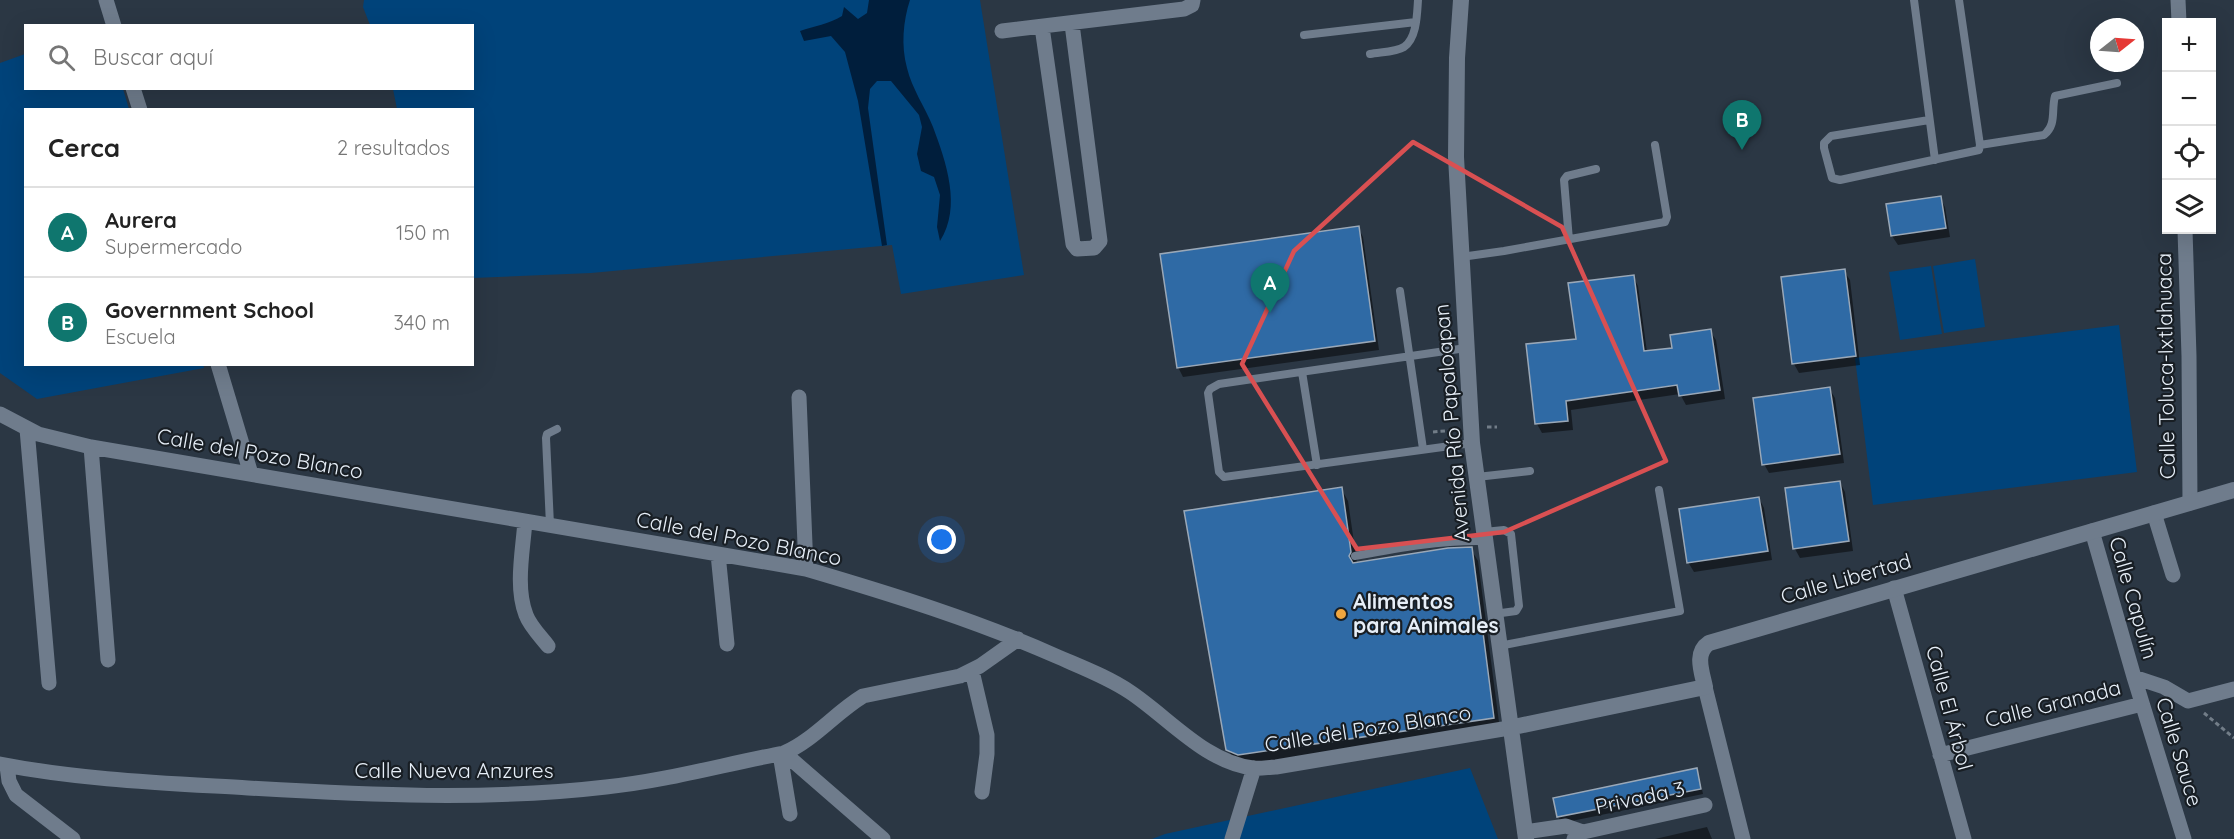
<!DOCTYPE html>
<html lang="es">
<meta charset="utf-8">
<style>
body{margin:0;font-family:Quicksand,sans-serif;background:#f6f6f6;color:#222}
.controls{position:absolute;right:18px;top:18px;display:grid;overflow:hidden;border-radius:0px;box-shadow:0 6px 24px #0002}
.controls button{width:54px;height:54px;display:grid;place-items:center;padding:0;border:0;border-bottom:2px solid #e0e0e0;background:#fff;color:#222;font:30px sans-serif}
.compass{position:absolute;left:2090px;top:18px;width:54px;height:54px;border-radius:50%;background:#fff;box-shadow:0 6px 24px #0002;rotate:73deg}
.you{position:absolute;left:942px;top:540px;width:21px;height:21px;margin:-15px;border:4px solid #fff;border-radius:50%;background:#1a73e8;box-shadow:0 0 0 9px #1a73e833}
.badge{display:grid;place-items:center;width:39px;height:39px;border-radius:50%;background:#0f766e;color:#fff;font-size:20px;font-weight:700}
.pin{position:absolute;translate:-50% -50px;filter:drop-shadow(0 2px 3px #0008)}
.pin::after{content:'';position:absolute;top:32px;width:21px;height:18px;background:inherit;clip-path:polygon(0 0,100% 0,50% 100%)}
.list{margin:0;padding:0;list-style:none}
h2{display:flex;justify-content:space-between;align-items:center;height:78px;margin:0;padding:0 24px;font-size:26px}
h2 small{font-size:20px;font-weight:400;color:#767676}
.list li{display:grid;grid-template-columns:39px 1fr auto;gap:18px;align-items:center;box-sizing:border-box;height:90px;padding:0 24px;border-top:2px solid #e0e0e0}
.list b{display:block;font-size:22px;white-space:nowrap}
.list p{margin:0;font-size:20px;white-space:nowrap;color:#767676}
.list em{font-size:20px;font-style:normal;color:#767676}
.icon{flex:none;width:33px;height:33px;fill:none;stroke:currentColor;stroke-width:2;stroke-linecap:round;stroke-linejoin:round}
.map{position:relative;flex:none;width:2234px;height:839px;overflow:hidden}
.search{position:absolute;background:#fff;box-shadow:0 6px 24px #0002;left:24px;top:24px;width:450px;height:66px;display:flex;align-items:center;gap:15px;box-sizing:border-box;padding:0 21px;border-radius:0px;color:#767676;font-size:22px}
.panel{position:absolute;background:#fff;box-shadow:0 6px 24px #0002;left:24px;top:108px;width:450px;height:258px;border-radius:0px}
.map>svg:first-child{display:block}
.green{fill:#00437a}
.water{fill:#001e3c}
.shadow{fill:#0007}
.building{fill:#2f6aa5;stroke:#9aa8b8;stroke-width:1.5}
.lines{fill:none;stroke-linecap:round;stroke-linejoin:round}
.path{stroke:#727d88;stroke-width:3;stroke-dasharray:4.5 3;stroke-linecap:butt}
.service{stroke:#6f7c8c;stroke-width:8}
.minor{stroke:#6f7c8c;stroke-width:15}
.secondary{stroke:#6f7c8c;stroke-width:16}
.marked{fill:none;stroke:#d95052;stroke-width:4.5;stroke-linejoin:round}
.poi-dot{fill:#f0a63f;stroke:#181e24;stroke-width:2}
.labels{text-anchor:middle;stroke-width:4.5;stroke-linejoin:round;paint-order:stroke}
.street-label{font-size:21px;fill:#e7eff8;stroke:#181e24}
.poi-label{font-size:21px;font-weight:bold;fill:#e7eff8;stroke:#181e24;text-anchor:start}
</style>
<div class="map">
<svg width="2234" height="839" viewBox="0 0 2234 839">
<rect width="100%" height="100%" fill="#2b3744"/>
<path class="green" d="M364 0H980L1024 275 901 294 892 245 591 273 473 278 472 110 397 109 393 89 472 88V26L370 25 363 7Z
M25 54 26 88 123 89 129 109 26 110V364H203L204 368 37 399 0 373V63Z
M1975 259 1985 327 1944 333 1933 266Z
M1931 266 1942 334 1900 340 1889 272Z
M2119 325 2137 472 1873 505 1855 358Z
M1470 768 1498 839H1152L1165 834Z"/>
<path class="water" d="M869 0H910C903 21 901 46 907 68 912 89 925 107 933 127 946 162 962 207 940 241L937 227 940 195 934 177 921 171 917 154 922 127 919 115 891 81H877L870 89 868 108 887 245 882 246 858 101 845 52 831 36 804 41 800 31C814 26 829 24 842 16L844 7 858 19 867 13Z"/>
<path class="shadow" d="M1940 198 1945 207 1950 237 1898 245 1892 236 1888 206Z
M1358 227 1363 237 1379 350 1183 377 1178 367Z
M1844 271 1850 280 1860 365 1799 373 1794 364Z
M1633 276 1638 286 1647 352 1673 349 1710 331 1716 340 1725 399 1686 405 1680 394 1571 410 1573 430 1542 433 1537 424 1577 340Z
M1829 388 1835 398 1844 463 1769 473 1764 464Z
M1840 482 1845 492 1853 551 1800 558 1795 549Z
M1341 488 1348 501 1357 563 1471 549 1478 561 1500 730 1250 767 1235 762 1228 749Z
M1759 498 1764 508 1772 560 1694 572 1688 562Z
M1696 769 1699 775 1703 794 1562 823 1558 817 1555 799Z
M1707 827 1712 839H1655Z"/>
<path class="building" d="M1941 196 1946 228 1891 236 1886 204Z
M1359 226 1375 341 1177 368 1160 254Z
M1845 269 1856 356 1792 364 1781 277Z
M1634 275 1644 351 1672 348 1670 335 1711 329 1720 390 1679 396 1677 385 1566 401 1568 421 1535 424 1526 344 1576 339 1568 283Z
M1830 387 1840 454 1762 465 1753 398Z
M1840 481 1849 541 1793 549 1785 488Z
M1342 487 1351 552 1349 556 1353 563 1448 548 1472 547 1494 718 1238 755 1226 750 1184 511Z
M1759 497 1768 551 1687 563 1679 509Z
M1697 768 1701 789 1557 817 1553 798Z"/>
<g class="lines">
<path class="path" d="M1487 427H1497
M1433 432 1456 430
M2204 713 2234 738"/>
<path class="service" d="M1914 0 1935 160
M1304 35 1416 22
M1370 54C1380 52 1396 52 1404 47 1417 38 1417 14 1418 0
M1929 120 1831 136 1824 143V148L1832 178 1840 180 1979 150 1980 145 1959 0
M1980 145 2044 135C2057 124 2051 111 2055 96L2117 83
M1569 240 1564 180 1567 176 1596 169
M1461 257 1504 251 1665 222 1667 217 1655 145
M1400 291 1423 449
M1466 348 1219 384 1210 389 1208 393 1219 472 1224 477 1472 443
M1302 372 1317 465
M1477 477 1530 471
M550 525 546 438 547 434 557 429
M1484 532 1504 530 1511 534 1519 606 1516 611 1494 614
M1355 556C1398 548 1440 540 1484 541
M1499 646 1680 611 1659 490"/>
<path class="minor" d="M106 0 114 26
M2178 0 2179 22
M1042 27 1073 244 1077 249 1094 248 1100 241 1072 24
M1002 31 1184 9 1192 5 1193 0
M133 88 140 110
M2185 230 2189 356 2190 503
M218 364 251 474
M799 397 806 569
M0 414 38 434 91 447 806 569C891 594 975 620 1056 656 1081 667 1108 677 1130 692 1169 718 1205 762 1253 768 1261 769 1269 767 1276 767L1509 728
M27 429 49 683
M91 447 108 660
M2154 513 2173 575
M525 521C523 550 515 587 526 615 530 626 541 637 548 646
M2092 531 2134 677 2184 839
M718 554 727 644
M1894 588 1964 839
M972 671 987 735V754L982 792
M2134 677 2164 687 2188 701 2234 689
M1705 687 1743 839
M784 753 883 839
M780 754 790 814
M1940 755 2142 704
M0 764C82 780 165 783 248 788 367 795 487 801 606 787 666 781 725 764 784 753 814 740 835 713 863 696L960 676 980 666 1018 639
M7 766 9 781 16 795 73 839
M1525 832 1566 826 1583 832
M1232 839 1254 768
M1574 839 1583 832 1705 805"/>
<path class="secondary" d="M1461 0 1457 58 1456 157 1472 443 1526 839
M1509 728 1705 687C1702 672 1694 653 1709 643L2234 490"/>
</g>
<path class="marked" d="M1413 142 1562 227 1666 461 1504 532 1357 549 1242 364 1294 251Z"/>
<circle class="poi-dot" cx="1341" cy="614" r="6"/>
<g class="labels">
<g class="street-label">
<text transform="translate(2166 366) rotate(-91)" y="7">Calle Toluca-Ixtlahuaca</text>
<text transform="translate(1452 423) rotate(-95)" y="7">Avenida Río Papaloapan</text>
<text transform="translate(260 454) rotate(10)" y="7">Calle del Pozo Blanco</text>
<text transform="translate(739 539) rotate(11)" y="7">Calle del Pozo Blanco</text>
<text transform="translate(1846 579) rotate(-16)" y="7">Calle Libertad</text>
<text transform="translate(2133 598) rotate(74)" y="7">Calle Capulín</text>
<text transform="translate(2053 704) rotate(-14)" y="7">Calle Granada</text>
<text transform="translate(1949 708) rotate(75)" y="7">Calle El Árbol</text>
<text transform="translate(1368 729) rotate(-9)" y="7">Calle del Pozo Blanco</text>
<text transform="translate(2179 752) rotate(73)" y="7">Calle Sauce</text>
<text x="454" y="778">Calle Nueva Anzures</text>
<text transform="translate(1640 798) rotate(-12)" y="7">Privada 3</text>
</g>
<g class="poi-label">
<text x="1353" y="609">Alimentos<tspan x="1353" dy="24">para Animales</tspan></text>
</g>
</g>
</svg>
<div class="controls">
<button>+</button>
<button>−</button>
<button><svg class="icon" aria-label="locate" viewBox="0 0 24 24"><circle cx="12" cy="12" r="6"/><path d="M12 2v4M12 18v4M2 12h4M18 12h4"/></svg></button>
<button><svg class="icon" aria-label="layers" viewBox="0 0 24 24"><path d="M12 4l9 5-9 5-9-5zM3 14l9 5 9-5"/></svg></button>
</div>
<svg class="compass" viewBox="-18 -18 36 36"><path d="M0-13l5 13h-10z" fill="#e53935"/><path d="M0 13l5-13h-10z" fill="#767676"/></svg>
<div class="you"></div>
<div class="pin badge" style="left:1270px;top:313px">A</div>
<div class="pin badge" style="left:1742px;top:150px">B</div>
<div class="search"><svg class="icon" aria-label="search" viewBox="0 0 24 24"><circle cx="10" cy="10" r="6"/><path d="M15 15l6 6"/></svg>Buscar aquí</div>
<section class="panel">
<h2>Cerca<small>2 resultados</small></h2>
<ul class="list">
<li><span class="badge">A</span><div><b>Aurera</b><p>Supermercado</p></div><em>150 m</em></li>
<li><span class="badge">B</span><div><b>Government School</b><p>Escuela</p></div><em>340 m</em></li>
</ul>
</section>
</div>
